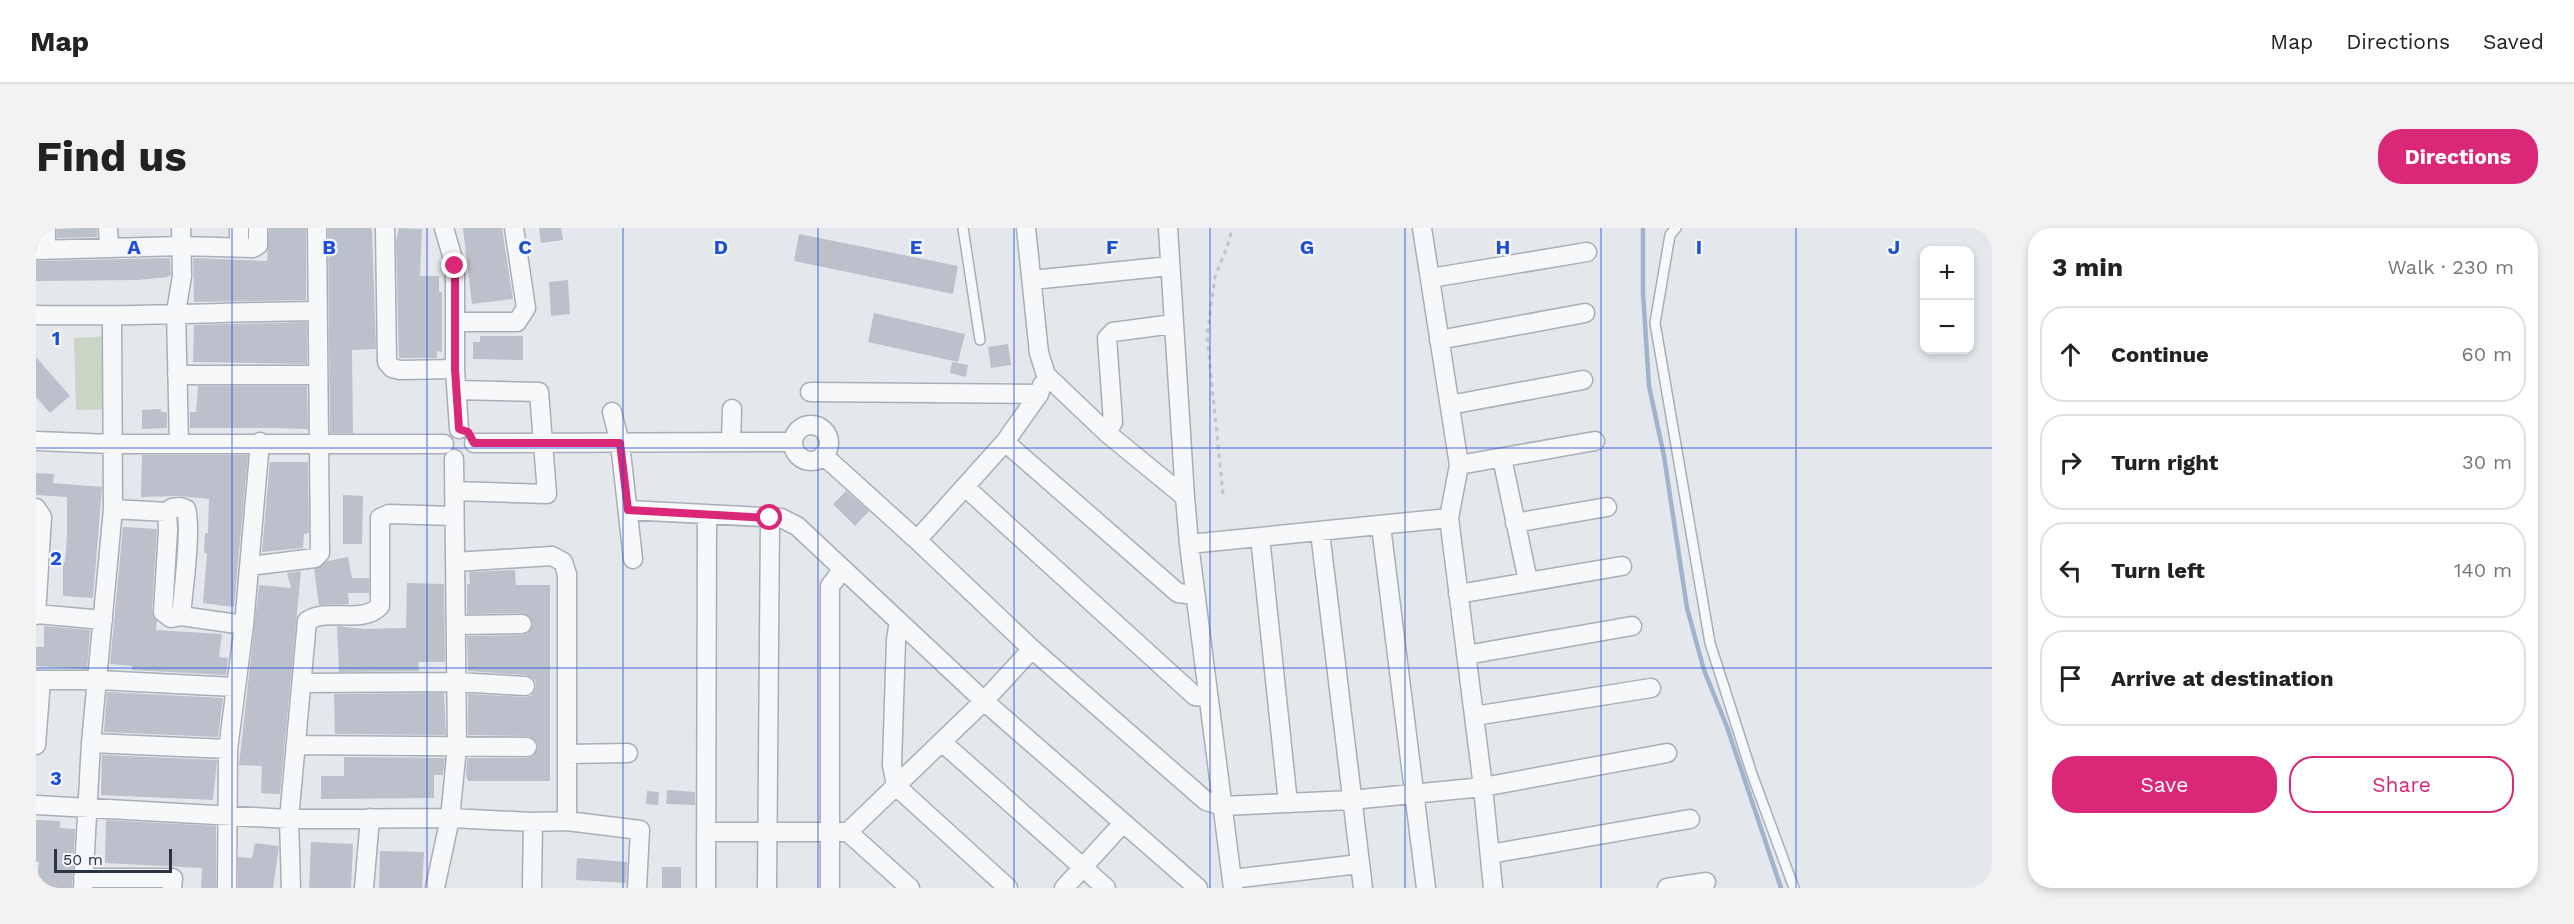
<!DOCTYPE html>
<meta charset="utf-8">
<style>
body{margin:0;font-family:"Work Sans",sans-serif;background:#f2f2f2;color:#222}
.controls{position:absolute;right:18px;top:18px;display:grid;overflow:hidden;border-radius:12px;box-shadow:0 3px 9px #0003}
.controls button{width:54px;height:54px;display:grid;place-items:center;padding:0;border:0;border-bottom:2px solid #e0e0e0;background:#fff;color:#222;font:30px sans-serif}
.scale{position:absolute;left:18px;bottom:15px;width:118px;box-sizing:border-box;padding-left:6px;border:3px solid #2b3445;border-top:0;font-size:16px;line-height:21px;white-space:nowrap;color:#2b3445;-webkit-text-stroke:4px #f4f6f9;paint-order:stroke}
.stop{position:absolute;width:18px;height:18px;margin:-14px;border:4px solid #db2777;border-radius:50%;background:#fff}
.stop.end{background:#db2777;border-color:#fff;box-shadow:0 2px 6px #0008}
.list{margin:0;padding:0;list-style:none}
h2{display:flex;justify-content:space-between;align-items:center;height:78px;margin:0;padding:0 24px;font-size:26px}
h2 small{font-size:20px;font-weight:400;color:#767676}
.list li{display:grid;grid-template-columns:39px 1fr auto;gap:18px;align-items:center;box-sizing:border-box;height:96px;margin:0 12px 12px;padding:0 12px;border:2px solid #e0e0e0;border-radius:24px}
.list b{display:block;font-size:22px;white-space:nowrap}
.list em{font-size:20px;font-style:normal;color:#767676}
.actions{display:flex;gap:12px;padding:18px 24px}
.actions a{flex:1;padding:14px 0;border:2px solid #db2777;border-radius:24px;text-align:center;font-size:21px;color:#db2777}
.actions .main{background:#db2777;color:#fff}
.icon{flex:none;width:33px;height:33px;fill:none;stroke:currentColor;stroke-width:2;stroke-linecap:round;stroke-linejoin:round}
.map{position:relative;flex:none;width:1956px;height:660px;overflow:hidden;border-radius:24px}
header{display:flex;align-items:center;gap:36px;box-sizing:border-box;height:84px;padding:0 30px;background:#fff;border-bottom:2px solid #e0e0e0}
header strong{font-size:28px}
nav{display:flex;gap:33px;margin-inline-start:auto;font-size:21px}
.intro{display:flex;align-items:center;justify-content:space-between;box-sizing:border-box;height:144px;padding:0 36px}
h1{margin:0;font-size:42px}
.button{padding:15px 27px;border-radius:24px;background:#db2777;color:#fff;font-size:21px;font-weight:700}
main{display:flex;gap:36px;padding:0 36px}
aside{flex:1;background:#fff;border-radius:24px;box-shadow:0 3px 9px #0003}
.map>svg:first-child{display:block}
.green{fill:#c9d6c5}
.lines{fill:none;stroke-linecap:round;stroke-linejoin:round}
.stream{stroke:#9fb4cc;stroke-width:4.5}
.building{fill:#bbc0ca}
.lane-casing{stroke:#a9aeb7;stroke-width:12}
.street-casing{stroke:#a9aeb7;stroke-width:21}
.path{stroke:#c2c5cb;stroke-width:3;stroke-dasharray:4.5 4.5;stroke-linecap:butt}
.lane{stroke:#f7f8fa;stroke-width:9}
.street{stroke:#f7f8fa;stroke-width:18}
.route{stroke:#db2777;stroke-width:8}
.grid{fill:none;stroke:#1d4ed8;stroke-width:1.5;stroke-opacity:0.55}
.grid-label{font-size:20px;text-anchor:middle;font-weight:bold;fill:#1d4ed8;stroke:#f4f6f9;stroke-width:4.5;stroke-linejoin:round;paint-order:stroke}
</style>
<header>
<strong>Map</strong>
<nav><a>Map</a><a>Directions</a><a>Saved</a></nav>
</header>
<div class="intro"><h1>Find us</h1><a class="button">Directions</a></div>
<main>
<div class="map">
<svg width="1956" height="660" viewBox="0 0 1956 660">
<rect width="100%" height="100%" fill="#e4e7ec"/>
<path class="green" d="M77 108 79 181 40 182 38 110Z"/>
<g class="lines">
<path class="stream" d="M1607 0V65L1613 158 1628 228 1651 380 1668 442 1691 499 1745 660"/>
</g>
<path class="building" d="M44 0H61V9L21 10V1Z
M233 0H270V72L158 74 157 30 231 33Z
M292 0H335L336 3 340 121 316 122 317 205H294Z
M363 0 386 1 384 48H403V64H406V124L401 123V130H363L360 13Z
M427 0H466L477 71 436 76Z
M503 0H525L527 12 505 15Z
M763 6 922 38 917 66 758 33Z
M134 30 135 47 131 49 102 52 0 53V33Z
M532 52 534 86 515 88 513 54Z
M838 85 929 106 922 134 832 114Z
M271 94V136L157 134 158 97Z
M444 108H487V132L437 131V114H444Z
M972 116 975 137 955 140 952 119Z
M0 129 34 168 14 185 0 169Z
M916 134 932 137 930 149 914 145Z
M162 158H271L272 203 271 201 239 200H154V184H160Z
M125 181V184H131V200L106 201V182Z
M106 227H212L198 379 167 375 171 325H168L169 305H172L173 271 143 268 105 269Z
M234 234H272L273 305 268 306 267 320 226 324Z
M0 245 18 246 17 255 66 259 57 370 27 368V334H29L31 309V269L0 267Z
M810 263 833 283 819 298 797 276Z
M307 267 327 268 326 316H307Z
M87 299 121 301 116 383 121 393 120 402 186 406 183 429 192 430 190 447 96 442V438L74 436Z
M312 329 316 350H333V365H312L313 376 283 377 278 341 292 333Z
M479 342 480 357H514V553H432L430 547 431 530H491L497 528 502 520 500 513 492 508 432 507V466L489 469 495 468 500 459 499 452 490 447 432 443 431 408 487 407 492 405 497 396 495 390 486 385 431 386V356H434L433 344Z
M265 343 244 566 225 565 226 538 203 537 223 357 255 360 251 345Z
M371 355 408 356 409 434H382L383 443 303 444 301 398 328 401 370 400Z
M8 398 54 402 51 441 0 438V419H8Z
M71 464 187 470 182 509 68 504Z
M408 465 410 507 299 506 298 466Z
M66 527 181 532 177 572 65 567Z
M308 529 409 530 407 547H398V570L285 571V548H308Z
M631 562 659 564V577L630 576Z
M611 563 623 564 622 577 610 576Z
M0 592 24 593V600L39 601 36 660H0L3 634H0Z
M70 592 180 598V660H165L166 640 69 635Z
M275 614 317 616 315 660H273Z
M219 615 243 618 237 660H202V629L216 630Z
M344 623 388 624 386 660H343Z
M541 630 591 634 590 655 540 652Z
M626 639H645V660H626Z"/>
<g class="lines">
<defs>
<path id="lane" d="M927 0 944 112
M1640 0 1634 7 1619 95 1674 415 1716 546 1758 660"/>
<path id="street" d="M10 0V21
M72 0 73 19
M349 0 351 134 356 140 364 142 419 141
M408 0 419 38V141L423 201
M990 0 1003 125 1010 147 1071 205 1149 269 1153 316 1197 660
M1132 0 1149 269
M203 19V0
M0 22 145 18 217 20 222 17V0
M1395 50 1551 24
M996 52 1134 38
M0 87C93 89 187 84 280 83
M420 94H481L490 80 478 0
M1403 112 1549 85
M141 147H282
M774 164 1003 166
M1414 177 1547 152
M576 184 584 215 597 331
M757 215a18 18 0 1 1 36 0a18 18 0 1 1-36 0Z
M1071 205 1077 194 1071 110 1077 104 1137 96
M0 213 77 216H408
M695 214 696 181
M969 214 1142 365 1159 367
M438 215 757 214
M143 216 140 84 146 48 145 0
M787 227 881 312 996 421 1170 573 1187 578 1315 572 1447 559 1413 290
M1466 230 1492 353
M1423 237 1559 213
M929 259 1159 468 1172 469
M418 263 511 266 503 164 421 162
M144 279 150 281C156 301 147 364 145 388L135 390 127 384 132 302 131 284 136 280Z
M0 280 6 289 0 387
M77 281 131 284
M592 282 745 290 761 298 948 473 1162 660
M1479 295 1571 279
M1345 298 1390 660
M1284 304 1327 660
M1224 309 1252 575
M881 312 969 214 1003 166 1006 157
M1153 316 1413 290 1423 237 1386 0
M419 334 516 328 527 334 531 346V593
M214 338 279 330 284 325 281 0
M1422 366 1586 338
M1 386 67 392
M145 388 208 397
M863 393 860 412 856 537 860 558 972 660
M421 397 486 396
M1430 427 1596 398
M0 452H63L198 459
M267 455 421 454 489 458
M1438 488 1615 460
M906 514 1070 660
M55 515 192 521
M0 517 5 452
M260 517 491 519
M531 526 592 525
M0 577 253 591 414 590 497 594 531 593 604 602 601 660
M671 604H812L948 473 996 421
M812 604 874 660
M1454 626 1654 591
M47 650H137L136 660
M1196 651 1323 636
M47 660 55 515 77 281 76 88
M191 660 192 521 208 397 224 214
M255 660 253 591 271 393C293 379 326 397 344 378V290L353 286 417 288
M328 660 334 590
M399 660 414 590 421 519 418 231
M496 660 497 594
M670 660 671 287
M731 660 734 290
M794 660V358L807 341
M1028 660 1087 595
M1457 660 1447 559 1631 525
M1631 660 1670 654"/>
</defs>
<use href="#lane" class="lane-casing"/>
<use href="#street" class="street-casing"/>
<path class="path" d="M1187 266 1171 108 1179 49 1194 11 1195 0"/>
<use href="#lane" class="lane"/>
<use href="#street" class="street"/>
</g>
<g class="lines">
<path class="route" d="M419 38V141L423 201 432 204 438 215H584L592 282 734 290"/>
</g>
<path class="grid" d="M196 0V660M391 0V660M587 0V660M782 0V660M978 0V660M1174 0V660M1369 0V660M1565 0V660M1760 0V660M0 220H1956M0 440H1956"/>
<g class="grid-label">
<text x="98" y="26">A</text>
<text x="293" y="26">B</text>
<text x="489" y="26">C</text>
<text x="685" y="26">D</text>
<text x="880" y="26">E</text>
<text x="1076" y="26">F</text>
<text x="1271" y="26">G</text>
<text x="1467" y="26">H</text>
<text x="1663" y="26">I</text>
<text x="1858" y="26">J</text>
<text x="20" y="117">1</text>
<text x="20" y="337">2</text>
<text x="20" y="557">3</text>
</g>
</svg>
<div class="controls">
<button>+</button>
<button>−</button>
</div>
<div class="scale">50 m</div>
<div class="stop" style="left:734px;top:290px"></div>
<div class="stop end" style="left:419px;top:38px"></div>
</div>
<aside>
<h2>3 min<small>Walk · 230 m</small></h2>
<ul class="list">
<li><svg class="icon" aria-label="ahead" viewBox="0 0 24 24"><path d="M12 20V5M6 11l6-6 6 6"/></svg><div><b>Continue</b></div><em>60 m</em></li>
<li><svg class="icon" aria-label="right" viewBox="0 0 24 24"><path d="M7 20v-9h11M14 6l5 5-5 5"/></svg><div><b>Turn right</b></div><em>30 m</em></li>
<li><svg class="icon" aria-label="left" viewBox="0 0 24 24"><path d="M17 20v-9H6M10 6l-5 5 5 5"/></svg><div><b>Turn left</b></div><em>140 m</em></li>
<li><svg class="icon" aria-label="arrive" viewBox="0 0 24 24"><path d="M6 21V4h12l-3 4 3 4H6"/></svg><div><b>Arrive at destination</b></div></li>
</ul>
<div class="actions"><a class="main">Save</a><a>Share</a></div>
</aside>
</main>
